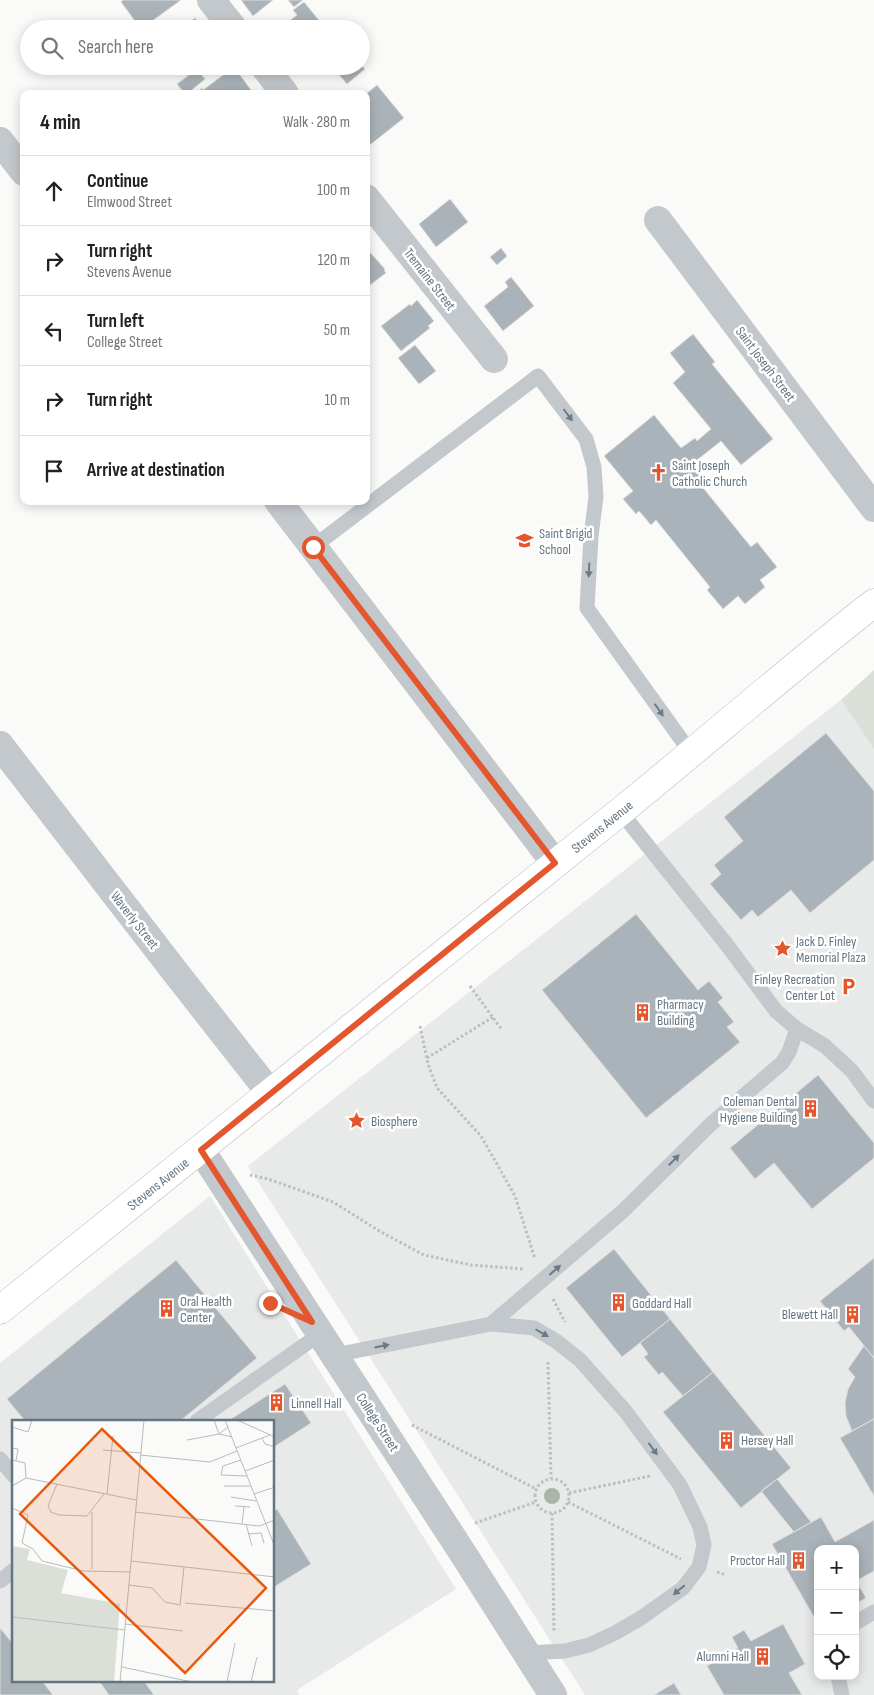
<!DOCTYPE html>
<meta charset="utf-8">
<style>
body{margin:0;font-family:"Sofia Sans Condensed",sans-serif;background:#f6f6f6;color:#222}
.controls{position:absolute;right:15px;bottom:15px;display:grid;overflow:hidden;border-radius:10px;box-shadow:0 2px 12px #0003}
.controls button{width:45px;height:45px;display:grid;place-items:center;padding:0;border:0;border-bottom:1px solid #e0e0e0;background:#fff;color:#222;font:25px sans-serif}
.stop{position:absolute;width:15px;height:15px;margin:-11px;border:4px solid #e4572e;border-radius:50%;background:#fff}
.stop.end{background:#e4572e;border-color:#fff;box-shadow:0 1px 5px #0008}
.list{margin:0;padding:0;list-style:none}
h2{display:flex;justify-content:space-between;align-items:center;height:65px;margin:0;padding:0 20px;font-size:21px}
h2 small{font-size:16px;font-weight:400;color:#767676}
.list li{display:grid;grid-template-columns:32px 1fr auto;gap:15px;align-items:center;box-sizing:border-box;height:70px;padding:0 20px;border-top:1px solid #e0e0e0}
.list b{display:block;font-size:19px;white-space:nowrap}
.list p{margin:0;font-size:16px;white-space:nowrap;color:#767676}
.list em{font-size:16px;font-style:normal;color:#767676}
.icon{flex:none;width:28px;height:28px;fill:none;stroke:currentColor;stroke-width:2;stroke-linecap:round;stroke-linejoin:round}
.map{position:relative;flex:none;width:874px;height:1695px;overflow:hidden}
.search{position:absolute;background:#fff;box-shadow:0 2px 12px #0003;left:20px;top:20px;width:350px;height:55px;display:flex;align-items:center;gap:12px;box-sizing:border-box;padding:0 18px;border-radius:28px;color:#767676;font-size:19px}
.panel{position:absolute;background:#fff;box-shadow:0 2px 12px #0003;left:20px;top:90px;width:350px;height:415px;border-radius:10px}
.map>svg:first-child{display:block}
.built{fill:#e8e9e9;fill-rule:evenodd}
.green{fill:#dadfd7}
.building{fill:#aab3b9;stroke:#dcdcda}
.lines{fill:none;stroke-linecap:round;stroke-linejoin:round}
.secondary-casing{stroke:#b3babf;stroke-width:29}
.path{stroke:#bbbfc2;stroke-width:3;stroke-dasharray:2.5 2.5;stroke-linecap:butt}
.lane{stroke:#c3c8cc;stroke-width:15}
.street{stroke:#c3c8cc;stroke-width:28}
.secondary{stroke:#fff;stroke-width:28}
.tree{fill:#aab4a7}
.oneway{fill:#6a7a87}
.route{stroke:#e4572e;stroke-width:6}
.labels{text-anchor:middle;stroke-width:5;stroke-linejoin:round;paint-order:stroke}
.street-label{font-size:14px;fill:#657683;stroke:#fff}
.poi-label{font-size:14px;fill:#657683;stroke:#fff;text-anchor:start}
.inset-road{fill:none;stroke:#b5bdc2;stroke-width:1}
.view{fill:#e8590c;fill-opacity:0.15;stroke:#e8590c;stroke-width:2.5}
.inset-edge{fill:none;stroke:#657683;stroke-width:2.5}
</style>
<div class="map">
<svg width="874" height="1695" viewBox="0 0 874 1695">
<rect width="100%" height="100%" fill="#fafaf8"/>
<path class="built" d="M841 700 874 749V1695H585L248 1166ZM818 1549H855V1676H818Z
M210 1196 456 1589 297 1690 299 1695H0V1363ZM14 1421H274V1681H14Z"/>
<path class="green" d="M874 670V749L841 700Z"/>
<path class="building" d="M123 0H181L141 29 121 2Z
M241 0H273L253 16Z
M288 0H303L294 7Z
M304 2 326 29H279L297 15 293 10Z
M195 18 203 29H180Z
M361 65 365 69 347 84 335 70 339 66Z
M234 67 254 94H195L202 88 203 90Z
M197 69 205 79 187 94H185L177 84Z
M377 85 404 118 366 148V94Z
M450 199 468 222 436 247 419 224Z
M501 248 507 256 497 265 490 257Z
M367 249 385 269 384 270 386 273 366 288Z
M511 277 534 306 503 331 484 306 508 287 505 282Z
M417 300 434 321 428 326 430 328 401 351 381 326 410 304 411 306Z
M693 334 715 362 712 364 773 439 741 465 721 441 692 464 705 480 700 484 751 547 757 542 777 567 760 580 765 587 745 604 738 596 723 609 707 590 710 587 656 520 651 525 639 511 636 514 623 499 633 491 604 456 654 415 681 448 695 438 697 441 711 429 673 383 685 372 670 353Z
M415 345 436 371 419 384 398 358Z
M826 733 874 791V860L810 913 791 890 758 917 752 910 741 920 710 884 721 874 714 865 743 841 724 817Z
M636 914 698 990 709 981 723 998 718 1002 734 1022 727 1027 740 1042 646 1118 542 990Z
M818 1075 874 1143V1158L812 1209 774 1163 755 1179 730 1148Z
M614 1249 670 1319 622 1357 566 1288Z
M874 1258V1358L849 1327 844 1331 820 1301Z
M176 1260 257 1358 180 1421H25L7 1399Z
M670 1319 713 1372 683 1396 662 1372 659 1375 644 1357 648 1354 640 1343Z
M864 1346 874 1358V1419L852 1431 846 1416 845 1403 848 1389 855 1377 848 1369Z
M713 1372 791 1468 741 1508 663 1412Z
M285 1384 311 1423 274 1447V1421H228Z
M874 1419V1496L840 1438Z
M777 1479 811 1522 794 1532 761 1491Z
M277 1509 311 1564 274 1587V1511Z
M821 1517 835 1542 874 1520V1571L856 1581 866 1598 855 1604V1549H818V1624L772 1544Z
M783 1624 805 1664 789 1673 802 1695H724L707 1666 738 1648 732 1637 744 1630 751 1641Z
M0 1628 14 1645V1681H42L53 1695H0Z
M99 1681H144L154 1695H109Z
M674 1683 681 1695H654Z"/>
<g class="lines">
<defs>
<g id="secondary">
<path id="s1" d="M0 1310C208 1144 415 978 621 811 706 742 788 670 874 603"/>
</g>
</defs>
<use href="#secondary" class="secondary-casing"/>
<path class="path" d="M470 986 502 1030
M420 1026 428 1064 437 1088 481 1136 515 1196 535 1259
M427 1058 493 1017
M250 1175 268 1179 333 1202 381 1232 424 1255 471 1265 524 1269
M553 1299 565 1322
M548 1362 551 1478
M412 1425 536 1489
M535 1496a17 17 0 1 1 34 0a17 17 0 1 1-34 0Z
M569 1493 650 1476
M568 1502 681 1559
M552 1513 554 1632
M475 1523 536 1502
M717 1572 726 1575"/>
<path class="lane" d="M313 547 538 376 586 439 594 467 596 497 591 536 587 608 691 753
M620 811 727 945 776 1011 797 1029 825 1046 852 1071 874 1101
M491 1324 623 1211 711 1124 782 1063 789 1052 797 1029
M335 1355 491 1324 534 1328 556 1341 580 1360 626 1412 680 1485 700 1527 704 1545 699 1567 683 1588 641 1618 615 1633 589 1645 565 1651 526 1653
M197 1421 320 1334
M0 1459 14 1476
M0 1581 14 1570
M855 1623 874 1612
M838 1676 842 1695"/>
<path class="street" d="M211 0 234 29
M264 66 285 94
M0 141 24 172
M366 198 494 359
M658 220 874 508
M278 501 555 863
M0 745 176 973 271 1094
M201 1150 462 1552 553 1695"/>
<use href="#secondary" class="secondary"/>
</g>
<circle class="tree" cx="552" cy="1496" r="8"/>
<defs><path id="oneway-solid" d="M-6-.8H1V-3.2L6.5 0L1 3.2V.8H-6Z" transform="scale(1.25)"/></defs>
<g class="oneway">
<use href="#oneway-solid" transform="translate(568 415) rotate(53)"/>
<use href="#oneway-solid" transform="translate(589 570) rotate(93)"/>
<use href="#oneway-solid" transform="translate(659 710) rotate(55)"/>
<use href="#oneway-solid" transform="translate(674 1160) rotate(-45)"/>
<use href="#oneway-solid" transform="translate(555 1270) rotate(-41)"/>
<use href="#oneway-solid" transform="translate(542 1333) rotate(30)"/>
<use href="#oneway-solid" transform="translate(382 1346) rotate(-11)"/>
<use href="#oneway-solid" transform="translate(653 1449) rotate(54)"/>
<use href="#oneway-solid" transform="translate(679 1590) rotate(140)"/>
</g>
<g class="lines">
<path class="route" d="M270 1303 312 1322 201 1150 555 863 313 547"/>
</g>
<defs>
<symbol id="church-bare" viewBox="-9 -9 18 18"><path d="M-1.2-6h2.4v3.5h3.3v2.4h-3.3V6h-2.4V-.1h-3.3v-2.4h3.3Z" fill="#e4572e" stroke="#fff" stroke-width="2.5" paint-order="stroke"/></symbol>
<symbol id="school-bare" viewBox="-9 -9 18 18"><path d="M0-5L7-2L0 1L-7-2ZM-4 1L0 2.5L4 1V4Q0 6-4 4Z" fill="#e4572e" stroke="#fff" stroke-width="2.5" paint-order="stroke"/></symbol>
<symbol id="sight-bare" viewBox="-9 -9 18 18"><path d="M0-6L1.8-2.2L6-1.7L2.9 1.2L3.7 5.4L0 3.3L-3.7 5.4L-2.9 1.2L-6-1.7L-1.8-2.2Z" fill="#e4572e" stroke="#fff" stroke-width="2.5" paint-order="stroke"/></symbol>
<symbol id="parking-bare" viewBox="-9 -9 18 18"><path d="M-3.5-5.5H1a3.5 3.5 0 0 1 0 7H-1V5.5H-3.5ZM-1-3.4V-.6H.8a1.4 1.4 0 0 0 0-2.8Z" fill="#e4572e" stroke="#fff" stroke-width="2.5" paint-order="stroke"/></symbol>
<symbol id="building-bare" viewBox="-9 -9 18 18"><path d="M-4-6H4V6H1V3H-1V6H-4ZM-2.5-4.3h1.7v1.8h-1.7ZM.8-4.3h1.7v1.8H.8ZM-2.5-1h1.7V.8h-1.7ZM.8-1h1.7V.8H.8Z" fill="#e4572e" stroke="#fff" stroke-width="2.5" paint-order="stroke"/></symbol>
</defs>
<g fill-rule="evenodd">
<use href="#church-bare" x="646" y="460" width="25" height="25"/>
<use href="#school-bare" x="512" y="528" width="25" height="25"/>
<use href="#sight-bare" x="770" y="936" width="25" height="25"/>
<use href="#parking-bare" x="836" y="974" width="25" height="25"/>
<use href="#building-bare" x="630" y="1000" width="25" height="25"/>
<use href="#building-bare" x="798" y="1096" width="25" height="25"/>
<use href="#sight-bare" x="344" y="1108" width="25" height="25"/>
<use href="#building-bare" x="606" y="1290" width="25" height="25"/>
<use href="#building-bare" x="154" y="1296" width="25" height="25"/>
<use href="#building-bare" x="840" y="1302" width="25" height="25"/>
<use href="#building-bare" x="264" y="1390" width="25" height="25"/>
<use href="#building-bare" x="714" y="1428" width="25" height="25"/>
<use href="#building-bare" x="786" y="1548" width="25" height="25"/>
<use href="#building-bare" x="750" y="1644" width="25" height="25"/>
</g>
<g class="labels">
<g class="street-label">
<text transform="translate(430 279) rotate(52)" y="5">Tremaine Street</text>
<text transform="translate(766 364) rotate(53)" y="5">Saint Joseph Street</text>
<text dy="5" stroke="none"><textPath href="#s1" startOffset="772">Stevens Avenue</textPath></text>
<text transform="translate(135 920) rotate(52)" y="5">Waverly Street</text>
<text dy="5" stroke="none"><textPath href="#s1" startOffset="202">Stevens Avenue</textPath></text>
<text transform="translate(378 1422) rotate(57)" y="5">College Street</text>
</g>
<g class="poi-label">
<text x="672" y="470">Saint Joseph<tspan x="672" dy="16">Catholic Church</tspan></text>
<text x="539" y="538">Saint Brigid<tspan x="539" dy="16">School</tspan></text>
<text x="796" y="946">Jack D. Finley<tspan x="796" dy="16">Memorial Plaza</tspan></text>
<text x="835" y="984" text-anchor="end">Finley Recreation<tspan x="835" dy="16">Center Lot</tspan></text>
<text x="657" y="1009">Pharmacy<tspan x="657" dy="16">Building</tspan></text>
<text x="797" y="1106" text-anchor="end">Coleman Dental<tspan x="797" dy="16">Hygiene Building</tspan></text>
<text x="371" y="1126">Biosphere</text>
<text x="180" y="1306">Oral Health<tspan x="180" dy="16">Center</tspan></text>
<text x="632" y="1308">Goddard Hall</text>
<text x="838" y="1319" text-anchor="end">Blewett Hall</text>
<text x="291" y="1408">Linnell Hall</text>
<text x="741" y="1445">Hersey Hall</text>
<text x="785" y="1565" text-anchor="end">Proctor Hall</text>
<text x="749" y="1661" text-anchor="end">Alumni Hall</text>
</g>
</g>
<g transform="translate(12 1420)">
<rect width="262" height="262" fill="#fafaf8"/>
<path d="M0 126 18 129 15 140 56 150 49 173 108 184 102 262H0Z" fill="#dadfd7"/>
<path class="inset-road" d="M213 0 263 127M225 0 263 17M0 7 16 12 20 0M216 7 207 14 220 17M250 18 253 24 263 27M175 20 207 14 202 0M0 28 6 29 4 41M224 28 258 15M91 30 129 33M128 35 198 42 225 31M0 40 13 43 14 58 124 80M229 40 211 46 209 55 235 56M233 51 263 40M45 64 36 86 39 92 47 95 75 96 92 74M0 66 14 58M212 66H239M95 74 101 16M242 74 263 67M219 77 244 81M223 86 238 87M0 88 16 95 10 123 21 129 30 141 71 151 118 152M123 92 247 106 263 100M230 104 232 87M234 104 240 126M236 114 249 113 252 123M119 141 263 157M80 149V92M117 165 140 168 153 182 168 185 172 147M173 183 263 191M0 197 113 210M113 204 171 211M110 247 180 262M108 262 132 0M215 262 223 223M239 262 245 237"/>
<path class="view" d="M90 9 254 168 173 253 8 94Z"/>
<rect width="262" height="262" class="inset-edge"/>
</g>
</svg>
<div class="controls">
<button>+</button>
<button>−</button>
<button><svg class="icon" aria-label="locate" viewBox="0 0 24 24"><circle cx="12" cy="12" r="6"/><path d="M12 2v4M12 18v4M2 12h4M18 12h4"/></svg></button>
</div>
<div class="stop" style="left:313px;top:547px"></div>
<div class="stop end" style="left:270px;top:1303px"></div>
<div class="search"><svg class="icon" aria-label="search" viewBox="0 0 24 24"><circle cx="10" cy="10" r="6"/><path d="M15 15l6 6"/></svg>Search here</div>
<section class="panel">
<h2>4 min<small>Walk · 280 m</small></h2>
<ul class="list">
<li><svg class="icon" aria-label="ahead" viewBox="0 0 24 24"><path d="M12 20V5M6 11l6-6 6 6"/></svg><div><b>Continue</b><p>Elmwood Street</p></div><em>100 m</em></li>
<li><svg class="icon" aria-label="right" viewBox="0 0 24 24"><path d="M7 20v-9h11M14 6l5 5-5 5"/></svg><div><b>Turn right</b><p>Stevens Avenue</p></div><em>120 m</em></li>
<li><svg class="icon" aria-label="left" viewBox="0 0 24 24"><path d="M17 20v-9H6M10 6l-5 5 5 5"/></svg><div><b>Turn left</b><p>College Street</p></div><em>50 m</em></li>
<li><svg class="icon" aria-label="right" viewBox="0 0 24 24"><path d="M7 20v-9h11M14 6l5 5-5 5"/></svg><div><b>Turn right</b></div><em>10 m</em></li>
<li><svg class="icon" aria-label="arrive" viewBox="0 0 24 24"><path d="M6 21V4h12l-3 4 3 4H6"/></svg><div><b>Arrive at destination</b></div></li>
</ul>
</section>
</div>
